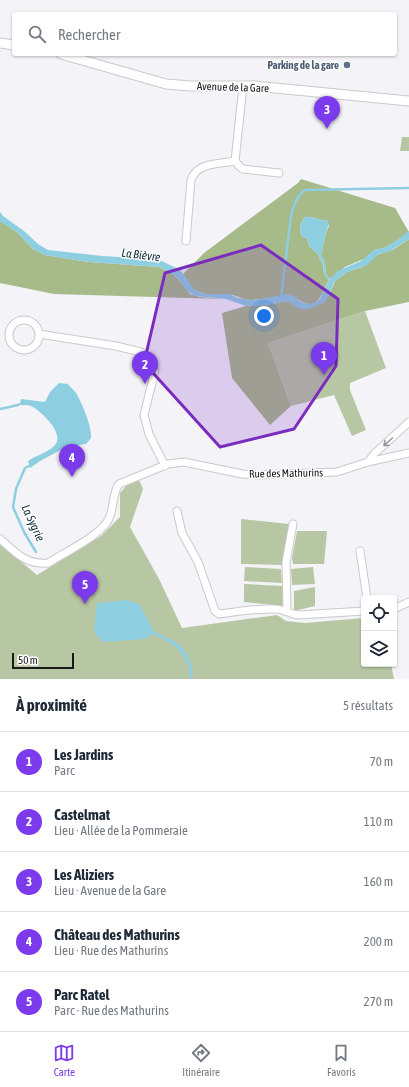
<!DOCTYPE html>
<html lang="fr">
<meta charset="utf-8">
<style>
body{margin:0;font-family:"Asap Condensed",sans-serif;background:#f6f6f7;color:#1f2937}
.controls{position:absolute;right:12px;bottom:12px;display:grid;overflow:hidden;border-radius:4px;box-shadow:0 1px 3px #0004}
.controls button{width:36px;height:36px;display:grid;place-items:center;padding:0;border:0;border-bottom:1px solid #e0e1e3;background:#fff;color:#1f2937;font:20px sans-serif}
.scale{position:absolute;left:12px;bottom:10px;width:62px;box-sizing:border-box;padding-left:4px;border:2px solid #181819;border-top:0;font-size:11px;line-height:14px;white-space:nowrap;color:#181819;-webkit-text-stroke:3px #fff;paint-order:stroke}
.you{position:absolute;left:264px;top:316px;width:14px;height:14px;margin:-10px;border:3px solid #fff;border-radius:50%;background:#1a73e8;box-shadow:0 0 0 6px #1a73e833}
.badge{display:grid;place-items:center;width:26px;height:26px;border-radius:50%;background:#7c3aed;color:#fff;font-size:13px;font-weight:700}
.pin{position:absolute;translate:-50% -33px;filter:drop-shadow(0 1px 2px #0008)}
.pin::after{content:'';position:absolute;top:21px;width:14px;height:12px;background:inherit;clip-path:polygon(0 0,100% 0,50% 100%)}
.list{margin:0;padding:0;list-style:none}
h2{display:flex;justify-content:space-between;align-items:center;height:52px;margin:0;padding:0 16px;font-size:17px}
h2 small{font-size:13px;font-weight:400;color:#747a83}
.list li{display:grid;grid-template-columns:26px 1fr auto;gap:12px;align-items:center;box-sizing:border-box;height:60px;padding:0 16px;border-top:1px solid #e0e1e3}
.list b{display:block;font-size:15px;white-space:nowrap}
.list p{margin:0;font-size:13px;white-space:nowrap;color:#747a83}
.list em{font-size:13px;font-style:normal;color:#747a83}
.icon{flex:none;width:22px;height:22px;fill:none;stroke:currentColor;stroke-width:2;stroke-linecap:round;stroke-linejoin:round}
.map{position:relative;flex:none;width:409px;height:679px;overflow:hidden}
.search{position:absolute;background:#fff;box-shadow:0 1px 3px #0004;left:12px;right:12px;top:12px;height:44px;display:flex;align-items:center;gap:10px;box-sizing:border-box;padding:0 14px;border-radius:4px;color:#747a83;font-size:15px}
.sheet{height:352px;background:#fff}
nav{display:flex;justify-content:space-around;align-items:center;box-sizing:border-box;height:56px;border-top:1px solid #e0e1e3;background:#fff;font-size:11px;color:#747a83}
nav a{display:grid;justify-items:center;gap:2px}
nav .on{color:#7c3aed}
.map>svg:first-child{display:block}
.green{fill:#b8c7a3}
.forest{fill:#a7bb8a}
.water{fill:#8ecee1}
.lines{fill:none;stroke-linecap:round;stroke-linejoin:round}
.stream{stroke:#8ecee1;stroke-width:2.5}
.minor-casing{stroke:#c9cace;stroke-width:9}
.tertiary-casing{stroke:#c9cace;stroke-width:11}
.minor{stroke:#fff;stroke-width:7}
.tertiary{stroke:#fff;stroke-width:9}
.oneway{stroke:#979798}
.marked{fill:#7b2cbf;fill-opacity:0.2;stroke:#7b2cbf;stroke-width:3;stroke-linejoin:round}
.service-dot{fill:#5c6f8a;stroke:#fff;stroke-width:1.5}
.labels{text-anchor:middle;stroke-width:3;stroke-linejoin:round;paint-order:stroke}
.service-label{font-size:11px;font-weight:bold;fill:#4e5e75;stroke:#fff;text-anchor:end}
.street-label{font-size:11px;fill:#181819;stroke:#fff}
.water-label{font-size:12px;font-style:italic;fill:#103039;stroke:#fff}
</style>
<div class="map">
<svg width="409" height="679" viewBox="0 0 409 679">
<rect width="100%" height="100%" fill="#f3f3f8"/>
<path class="green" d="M402 137H409V151H400Z
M365 311 386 368 350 383V390L366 430 352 436 334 395 291 406 268 343Z
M139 480 143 489 130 527 159 579 182 628 277 615 286 621 305 623 364 618V664H391L394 679H0V544L37 575 101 536 120 517V493L126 486Z
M241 519 289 524 282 565 241 564Z
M297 531H327L324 564H293L292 558Z
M245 567 281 569 282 583 244 581Z
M313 567 315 584 292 585 291 569Z
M244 584 283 586V606L244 602Z
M315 587V606L294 611V591Z"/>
<path class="forest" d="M301 179 395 208 409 232 395 242 384 248 374 250 366 258 345 267 330 279 326 274 325 263 321 255 326 232 329 226 327 220C318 221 313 216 305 217L301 223 300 230 301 235 307 239 310 247 317 253 323 265 324 274 329 280C319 299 317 314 293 296L250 300 244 299 233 295 206 294 195 290 191 287 183 274 204 253 298 183Z
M0 221 17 232 33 249 45 255 89 262 159 267 172 273 180 281 190 294 200 297 222 299 54 294 0 283Z
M409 239V302L365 311 268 343 291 406 270 425 232 378 222 313 246 306 272 304 288 301 291 302 296 306 323 303 330 293 335 281 347 272 362 267 377 255 394 249Z"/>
<path class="water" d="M0 212 3 216 24 231 38 244 48 250 102 256 153 259 162 261 180 270 195 290 206 294H229L238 298 250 300 261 299 287 294 293 296 301 302 308 304 316 302 320 299 329 280 324 274 323 265 317 253 310 247 307 239 301 235 300 230 301 223 305 217C313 216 318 221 327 220L329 224 326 232 321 255 325 263 326 274 330 279 338 271 361 261 374 250 384 248 395 242 409 231V239L390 251 377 255 367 265 347 272 334 282 330 293 323 303 308 309H304L298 308 288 301 272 304 246 306 226 299 195 296 187 291 180 281 172 273 159 267 89 262 45 255 33 249 17 232 1 222 0 221Z
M59 383 68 384C70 387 74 390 76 393 82 403 92 427 91 438L86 444 66 447 40 461 30 468 28 461C36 455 48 453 55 445 65 433 41 411 31 406 26 404 20 406 16 405L20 403 21 399 45 402 50 392Z
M127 600 140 605 153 630 157 633 176 642 185 651 190 661 193 671 192 679H190C190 654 173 642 152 634L145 639 103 642 94 632 97 603Z"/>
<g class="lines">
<path class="stream" d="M281 298 291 216C294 205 296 197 305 190L409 188
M0 409 18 405
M31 465 25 468 16 489 13 507 24 532 36 552"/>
<defs>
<path id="minor" d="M243 86 235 161 240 167 243 169 279 173
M186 241 191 180C197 162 219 164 235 161
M9 335a15 15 0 1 1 30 0a15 15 0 1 1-30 0Z
M39 334 116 346 141 352 150 359 155 371 144 415 149 434 165 466
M368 462 374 454 409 422
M177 511 182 533 198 562 215 611 219 614C236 612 258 608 275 609 285 609 291 615 299 615L364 611
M0 539C16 553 26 565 48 563 64 553 97 537 107 522 115 511 111 495 119 484L168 464 184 462 242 474 259 475 337 472 368 462 409 453
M360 551 367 598
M394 609 409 602
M287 611 286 562 293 524"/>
<path id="tertiary" d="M0 43 14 45
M61 54 166 84 190 86H255L409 101"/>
</defs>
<use href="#minor" class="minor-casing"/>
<use href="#tertiary" class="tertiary-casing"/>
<use href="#minor" class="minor"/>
<use href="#tertiary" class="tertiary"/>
</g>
<defs><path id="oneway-shaft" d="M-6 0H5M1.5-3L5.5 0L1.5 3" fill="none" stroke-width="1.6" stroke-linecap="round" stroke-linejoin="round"/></defs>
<use class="oneway" href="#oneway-shaft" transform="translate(388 442) rotate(138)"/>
<path class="marked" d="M261 245 338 299 336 366 294 429 220 447 144 363 165 273Z"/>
<circle class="service-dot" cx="347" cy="65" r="4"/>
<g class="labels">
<g class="service-label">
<text x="339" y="69">Parking de la gare</text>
</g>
<g class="street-label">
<text transform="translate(233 87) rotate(2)" y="4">Avenue de la Gare</text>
<text transform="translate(286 473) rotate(-1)" y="4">Rue des Mathurins</text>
</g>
<g class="water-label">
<text transform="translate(141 255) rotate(7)" y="4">La Bièvre</text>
<text transform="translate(33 523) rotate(65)" y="4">La Sygrie</text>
</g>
</g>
</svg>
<div class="controls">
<button><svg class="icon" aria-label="locate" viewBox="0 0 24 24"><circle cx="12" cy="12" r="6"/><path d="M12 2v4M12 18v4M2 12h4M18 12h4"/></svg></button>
<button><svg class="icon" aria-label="layers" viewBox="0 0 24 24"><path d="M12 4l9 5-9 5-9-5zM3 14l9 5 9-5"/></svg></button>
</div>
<div class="scale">50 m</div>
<div class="you"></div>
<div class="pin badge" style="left:324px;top:375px">1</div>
<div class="pin badge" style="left:145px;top:384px">2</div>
<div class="pin badge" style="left:327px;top:129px">3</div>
<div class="pin badge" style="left:72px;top:477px">4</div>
<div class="pin badge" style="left:85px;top:604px">5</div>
<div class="search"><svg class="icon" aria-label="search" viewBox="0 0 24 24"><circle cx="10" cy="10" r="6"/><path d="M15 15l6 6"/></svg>Rechercher</div>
</div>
<section class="sheet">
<h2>À proximité<small>5 résultats</small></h2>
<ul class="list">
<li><span class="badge">1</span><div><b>Les Jardins</b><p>Parc</p></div><em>70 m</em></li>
<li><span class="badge">2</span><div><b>Castelmat</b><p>Lieu · Allée de la Pommeraie</p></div><em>110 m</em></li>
<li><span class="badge">3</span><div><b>Les Aliziers</b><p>Lieu · Avenue de la Gare</p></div><em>160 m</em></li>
<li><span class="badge">4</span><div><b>Château des Mathurins</b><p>Lieu · Rue des Mathurins</p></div><em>200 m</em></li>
<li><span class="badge">5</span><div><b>Parc Ratel</b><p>Parc · Rue des Mathurins</p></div><em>270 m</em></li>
</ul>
</section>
<nav>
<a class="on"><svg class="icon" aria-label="map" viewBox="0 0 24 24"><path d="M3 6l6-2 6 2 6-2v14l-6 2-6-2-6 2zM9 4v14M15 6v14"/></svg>Carte</a>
<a><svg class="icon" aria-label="directions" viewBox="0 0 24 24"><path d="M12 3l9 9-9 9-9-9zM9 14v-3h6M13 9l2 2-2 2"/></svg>Itinéraire</a>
<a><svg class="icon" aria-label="saved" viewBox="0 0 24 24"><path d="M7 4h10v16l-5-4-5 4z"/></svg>Favoris</a>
</nav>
